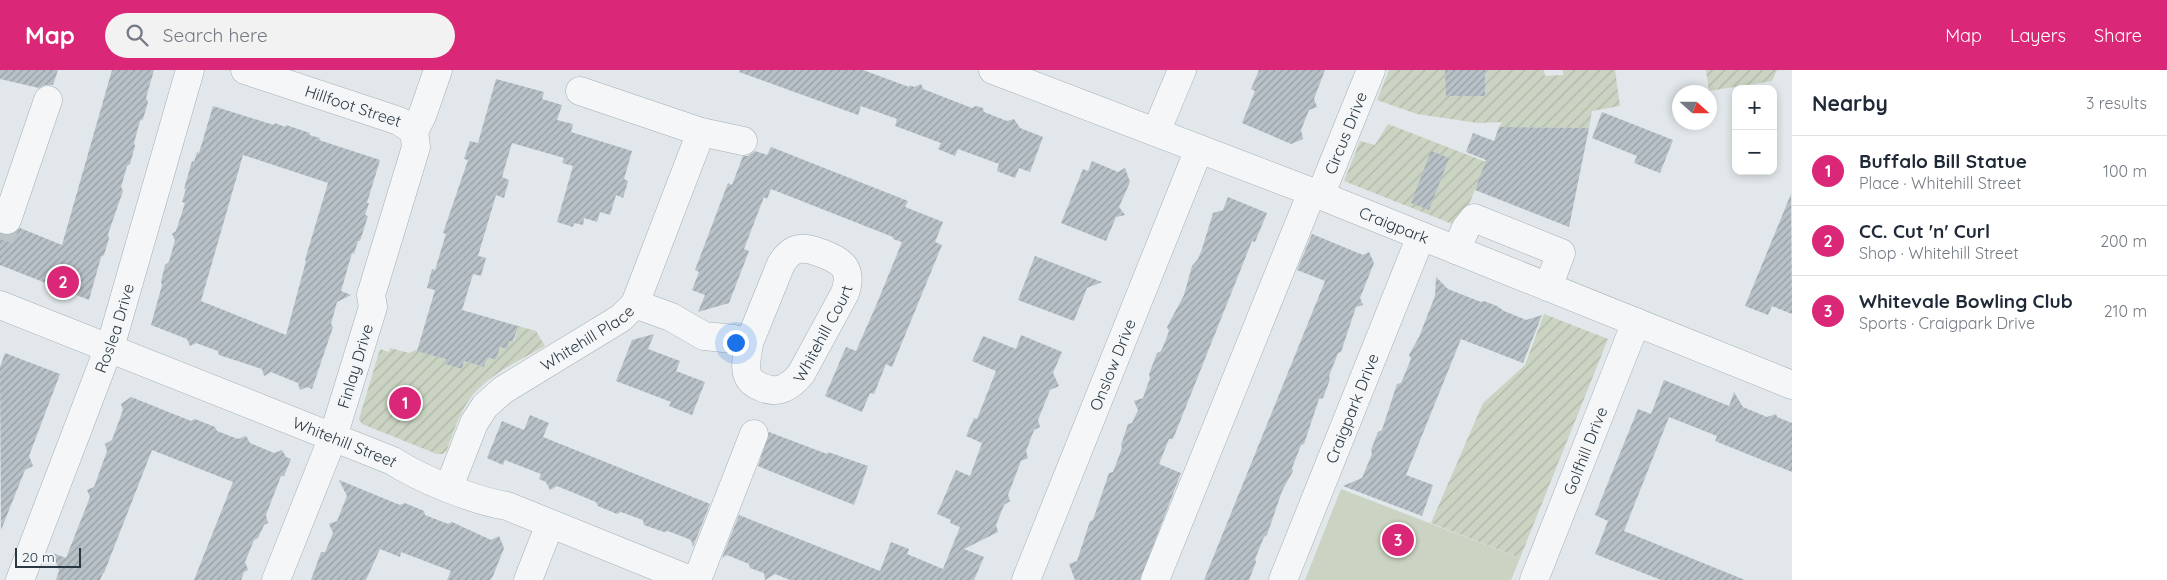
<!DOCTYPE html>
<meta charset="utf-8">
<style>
body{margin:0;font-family:Quicksand,sans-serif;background:#f2f2f3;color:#1f2937}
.controls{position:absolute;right:15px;top:15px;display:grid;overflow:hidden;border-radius:10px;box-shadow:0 2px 8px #0003}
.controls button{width:45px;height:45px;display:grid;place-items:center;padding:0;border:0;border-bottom:1px solid #e0e1e3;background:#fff;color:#1f2937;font:25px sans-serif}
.compass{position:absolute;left:1672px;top:15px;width:45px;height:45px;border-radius:50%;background:#fff;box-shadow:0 2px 8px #0003;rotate:111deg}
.scale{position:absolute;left:15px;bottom:12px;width:66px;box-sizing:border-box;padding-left:5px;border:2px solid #293842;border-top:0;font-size:14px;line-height:18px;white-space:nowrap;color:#293842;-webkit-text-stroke:4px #f1f5f7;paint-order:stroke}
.you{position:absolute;left:735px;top:272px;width:18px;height:18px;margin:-12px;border:4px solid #fff;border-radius:50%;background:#1a73e8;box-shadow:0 0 0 8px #1a73e833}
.badge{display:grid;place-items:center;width:32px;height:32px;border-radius:50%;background:#db2777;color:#fff;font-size:16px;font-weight:700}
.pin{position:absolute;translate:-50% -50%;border:2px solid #fff;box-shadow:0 1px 5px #0006}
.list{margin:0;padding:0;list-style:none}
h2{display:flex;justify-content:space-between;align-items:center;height:65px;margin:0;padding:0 20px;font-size:21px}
h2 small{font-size:16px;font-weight:400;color:#747a83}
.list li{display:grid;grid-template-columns:32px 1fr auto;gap:15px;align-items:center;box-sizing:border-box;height:70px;padding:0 20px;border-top:1px solid #e0e1e3}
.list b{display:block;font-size:19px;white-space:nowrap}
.list p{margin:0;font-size:16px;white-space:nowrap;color:#747a83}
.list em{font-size:16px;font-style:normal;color:#747a83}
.icon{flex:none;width:28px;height:28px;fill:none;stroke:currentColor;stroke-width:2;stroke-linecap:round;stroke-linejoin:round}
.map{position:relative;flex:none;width:1792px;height:510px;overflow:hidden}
header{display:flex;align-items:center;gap:30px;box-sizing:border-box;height:70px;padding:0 25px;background:#db2777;color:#fff}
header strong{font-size:24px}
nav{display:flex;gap:28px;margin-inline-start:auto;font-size:18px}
.search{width:350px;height:45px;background:#f2f2f3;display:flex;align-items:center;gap:12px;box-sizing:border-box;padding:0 18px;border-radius:28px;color:#747a83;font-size:19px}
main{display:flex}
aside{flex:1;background:#fff}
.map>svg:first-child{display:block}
.garden{fill:url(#garden-furrows)}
.pitch{fill:#cbd4c2}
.building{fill:url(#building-hatch);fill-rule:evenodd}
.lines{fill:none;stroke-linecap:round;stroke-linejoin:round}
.minor-tunnel{stroke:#bcc4c8;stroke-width:28;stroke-dasharray:28 14;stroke-linecap:butt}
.minor-casing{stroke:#a6afb4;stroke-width:29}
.minor{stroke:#f4f6f8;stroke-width:28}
.labels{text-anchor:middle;stroke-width:4;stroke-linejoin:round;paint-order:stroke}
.street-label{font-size:16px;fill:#293842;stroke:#f1f5f7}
</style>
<header>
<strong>Map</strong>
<div class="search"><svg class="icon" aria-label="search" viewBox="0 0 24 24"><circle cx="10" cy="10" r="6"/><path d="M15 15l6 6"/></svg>Search here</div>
<nav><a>Map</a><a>Layers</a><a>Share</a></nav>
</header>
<main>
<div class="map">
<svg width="1792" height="510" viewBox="0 0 1792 510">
<defs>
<pattern id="garden-furrows" width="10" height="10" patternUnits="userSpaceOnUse" patternTransform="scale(1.25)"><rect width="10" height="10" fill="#cbd4c2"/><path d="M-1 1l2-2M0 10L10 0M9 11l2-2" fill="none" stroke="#aeb7a8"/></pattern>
<pattern id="building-hatch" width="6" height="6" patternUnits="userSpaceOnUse" patternTransform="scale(1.25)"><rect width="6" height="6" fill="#b8c1c7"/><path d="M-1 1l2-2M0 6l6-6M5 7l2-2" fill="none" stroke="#969ea3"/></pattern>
</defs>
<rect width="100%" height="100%" fill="#e1e7ea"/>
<path class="garden" d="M1389 0H1544L1545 6 1563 5V0H1615L1620 36 1592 41 1589 58 1499 57 1502 52 1478 53 1417 44 1377 30Z
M1706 0H1777L1772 11 1709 21Z
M1388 54 1486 92 1460 157 1344 111 1360 71 1375 75Z
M1544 244 1608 269 1520 488 1431 453 1483 333 1525 295Z
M518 256 536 261 545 276C519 291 487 305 469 330 459 345 453 363 447 380L443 384H437L362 354 359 349 380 279 389 282 390 278 409 283 415 280 447 287 445 294 462 299 464 291 484 297 487 287 496 290 500 277 507 279 509 271 514 272Z"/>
<path class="pitch" d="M1341 419 1520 488 1511 510H1305Z"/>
<path class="building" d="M0 0H58L53 15H45L39 18 0 9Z
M112 0H154L146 28 148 32 143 49 140 51 134 73 135 76 130 94 127 96 121 117 123 121 108 164 109 168 104 185 101 187 89 230 0 195V164L10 165 20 158 62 175Z
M740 0H863L909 17 910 15 914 17 921 14 923 19 972 38 976 36 983 38 984 42 1007 51 1014 49 1020 58 1043 67 1030 102 1019 98 1015 108 997 101 999 94 958 79 955 86 938 79 941 73 895 56 897 49 861 36 858 45 739 2Z
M1259 0H1325L1314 29 1317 37 1309 40 1301 60 1303 69 1291 74 1242 53 1255 21 1251 19Z
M1445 0H1485V26H1446Z
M496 9 544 22 542 29 562 35 557 50 573 54 571 62 632 81 624 109 628 111 623 128 616 125 610 145 600 142 597 152 584 148 583 155 574 153 573 157 557 152 573 96 562 93 564 88 512 73 502 107 509 110 504 128 496 125 478 186 486 188 481 206 473 204 462 240 518 256 513 272 509 271 507 279 500 277 496 290 487 287 484 297 464 291 462 299 445 294 446 289 417 281 435 220 427 218 432 199 435 200 446 164 443 163 468 90 464 89 470 71 478 73Z
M213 36 274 55 275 53 285 57 286 55 310 63 309 65 320 68 319 70 380 90 367 133H369L365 145 368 146 360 171H358L354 184 352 183 341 221 351 225 337 232 331 254 333 257 312 319 307 317 300 320 298 313 271 302 264 306 262 299 219 285 218 281 196 273 190 276 187 269 151 255 162 215 161 212 165 195 169 192 175 170 172 164 176 161 185 133 182 132 186 119H184L192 91 194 92 197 82 199 83ZM243 85 328 113 305 190 306 191 286 265 201 231Z
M1602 42 1673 70 1660 103 1634 93 1637 86 1592 68Z
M1499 57 1589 58 1569 157 1475 120 1486 90 1466 82 1473 63 1494 71Z
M771 77 908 131 905 137 943 152 935 172 942 175 892 297 886 294 874 324 870 323 862 342 825 326 846 277 856 281 875 238 902 172 893 169V167L771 119 767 129 764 127 744 179 749 181 729 233 698 242 705 225 692 220 699 202 695 200 728 113 732 115 743 86H748L755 81 767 85Z
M1431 81 1449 88 1429 140 1411 133Z
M1092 91 1118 102 1125 98 1130 112 1119 137 1125 145 1116 147 1106 171 1061 153 1083 99 1088 101Z
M1791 124 1792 244 1772 236 1768 245 1745 236Z
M1228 127 1267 143 1255 172 1252 171 1173 369H1169L1159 394 1181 403 1140 510H1075L1069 494 1077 491 1090 451 1093 450 1109 403 1113 402 1122 378 1121 375 1128 354 1132 353 1138 340 1134 331 1143 328 1150 308 1149 304 1157 283 1161 281 1165 272 1169 261 1167 257 1184 225 1192 196 1198 189 1202 179 1213 143 1223 140Z
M1312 164 1363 185 1369 182 1374 193 1360 228 1363 235 1356 237 1341 282 1338 283 1329 306 1330 309 1325 323 1323 328 1319 329 1304 374 1301 375 1292 398 1293 401 1282 421 1267 465 1264 467 1255 489 1256 492 1249 510H1204L1325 211 1297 200Z
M1035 186 1102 212 1087 218 1074 251 1018 230Z
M1436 207 1448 219 1481 232 1484 231 1497 236 1504 241 1526 250 1542 245 1523 293 1461 269 1406 405 1433 415 1422 446 1343 416 1362 408 1372 384 1371 380 1376 367 1378 362 1382 360 1397 314 1401 313 1411 289 1409 285 1419 267 1435 226Z
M654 264 648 279 680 291 676 301 705 312 692 345 669 336 671 332 616 311 632 270Z
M1021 265 1062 282 1053 303 1059 316 1050 320 1038 350 1040 357 1034 360 1026 381 1028 388 1021 391 1008 425 1010 431 1004 435 996 455 998 462 964 479 984 487 974 510H790L775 504 765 510 764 503 750 498 749 494 727 485 722 488 739 445 880 501 891 472 909 479 907 484 943 499 960 457 950 453 951 450 937 444 956 400 970 406 982 373 966 366 974 348 977 349 996 301 972 291 983 266 1016 279Z
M5 283 60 304 29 386 33 396 25 400 1 460 0 297Z
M1664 310 1729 336 1734 322 1743 337 1767 347 1776 344 1777 347 1792 353V402L1715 371 1717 366 1669 347 1624 461 1745 510H1661L1595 484 1608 451 1595 445 1605 420 1638 339 1651 344Z
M131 327 191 351 195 349 215 357 217 361 238 369 246 366 250 373 274 383 282 380 286 387 291 389 284 406H281L266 445 268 453 264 455 258 468 254 470 245 492 248 500 244 502 241 510H194L233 412 152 380 104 503H103L100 510H56L59 501 53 483 66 488 90 427 87 420 94 417 107 381 105 374 112 370 123 340 121 334Z
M530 345 549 353 543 367 710 434 693 477 691 470 668 461 664 462 644 455 643 450 621 442 617 444 598 436 596 432 557 416 550 420 546 412 539 409 541 404 505 390 503 395 487 388 502 351 524 360Z
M769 362 827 384 828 382 868 396 854 435 758 396Z
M339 410 400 435 405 433 424 441 425 445 448 454 452 452 491 470 499 466 504 478 493 506 490 510H447L451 501 401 482 400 487 380 479 366 510H311L321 482H325L333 463 329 454 337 451 347 426Z"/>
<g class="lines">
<path class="minor-tunnel" d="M0 169 7 150"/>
<defs>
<g id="minor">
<path id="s1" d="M245 0 399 51 414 61 416 77 371 225 373 237 333 367 276 510"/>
<path id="s2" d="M993 0 1312 122 1792 315"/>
<path d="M580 21 701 62 743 71"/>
<path d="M414 61 422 46 438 0"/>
<path d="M1156 62 1182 0"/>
<path id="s3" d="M1320 126 1371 0"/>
<path d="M7 150 48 30"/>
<path d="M1456 180 1466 158 1474 148 1561 183 1548 217"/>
<path id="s4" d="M635 234 671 247 704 266 734 269 749 273C748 284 743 298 749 308 751 312 756 315 761 317 778 325 790 317 801 304L845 223C853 199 843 191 821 183 803 176 792 176 781 194L749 273"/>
<path id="s5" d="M0 235 393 391C420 409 475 431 507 436L690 510"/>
<path id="s6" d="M449 417 474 353 485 336 503 320 621 248 635 234 701 62"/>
<path id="s7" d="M20 510 114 264 190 0"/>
<path d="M528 510 550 454"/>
<path d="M697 510 754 364"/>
<path id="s8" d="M1026 510 1199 79"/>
<path d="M1155 510 1312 122"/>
<path id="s9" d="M1283 510 1421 166"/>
<path id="s10" d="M1534 510 1636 252"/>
</g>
</defs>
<use href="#minor" class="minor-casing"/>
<use href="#minor" class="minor"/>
</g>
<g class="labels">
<g class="street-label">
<text dy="6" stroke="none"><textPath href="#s1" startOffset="114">Hillfoot Street</textPath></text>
<text dy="6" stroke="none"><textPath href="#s3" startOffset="68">Circus Drive</textPath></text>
<text dy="6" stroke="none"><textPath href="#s2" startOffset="430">Craigpark</textPath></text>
<text dy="6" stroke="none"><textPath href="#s7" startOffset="269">Roslea Drive</textPath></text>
<text dy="6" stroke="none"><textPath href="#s4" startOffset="265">Whitehill Court</textPath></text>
<text dy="6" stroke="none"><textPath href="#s6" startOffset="212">Whitehill Place</textPath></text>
<text dy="6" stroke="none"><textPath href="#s8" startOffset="232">Onslow Drive</textPath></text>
<text transform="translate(355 296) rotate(-73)" y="6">Finlay Drive</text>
<text dy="6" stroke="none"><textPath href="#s9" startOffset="185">Craigpark Drive</textPath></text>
<text dy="6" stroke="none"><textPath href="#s5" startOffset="371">Whitehill Street</textPath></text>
<text dy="6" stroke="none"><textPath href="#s10" startOffset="139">Golfhill Drive</textPath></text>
</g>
</g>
</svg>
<div class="controls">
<button>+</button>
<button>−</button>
</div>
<svg class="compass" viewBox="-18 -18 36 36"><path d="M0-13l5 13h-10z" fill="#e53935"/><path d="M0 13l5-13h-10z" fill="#747a83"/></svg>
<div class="scale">20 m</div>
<div class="you"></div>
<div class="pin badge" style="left:405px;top:333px">1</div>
<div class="pin badge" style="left:63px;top:212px">2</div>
<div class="pin badge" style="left:1398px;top:470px">3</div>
</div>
<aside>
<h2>Nearby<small>3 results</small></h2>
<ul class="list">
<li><span class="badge">1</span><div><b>Buffalo Bill Statue</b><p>Place · Whitehill Street</p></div><em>100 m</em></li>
<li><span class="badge">2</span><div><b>CC. Cut 'n' Curl</b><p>Shop · Whitehill Street</p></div><em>200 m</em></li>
<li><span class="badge">3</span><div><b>Whitevale Bowling Club</b><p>Sports · Craigpark Drive</p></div><em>210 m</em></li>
</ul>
</aside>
</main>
